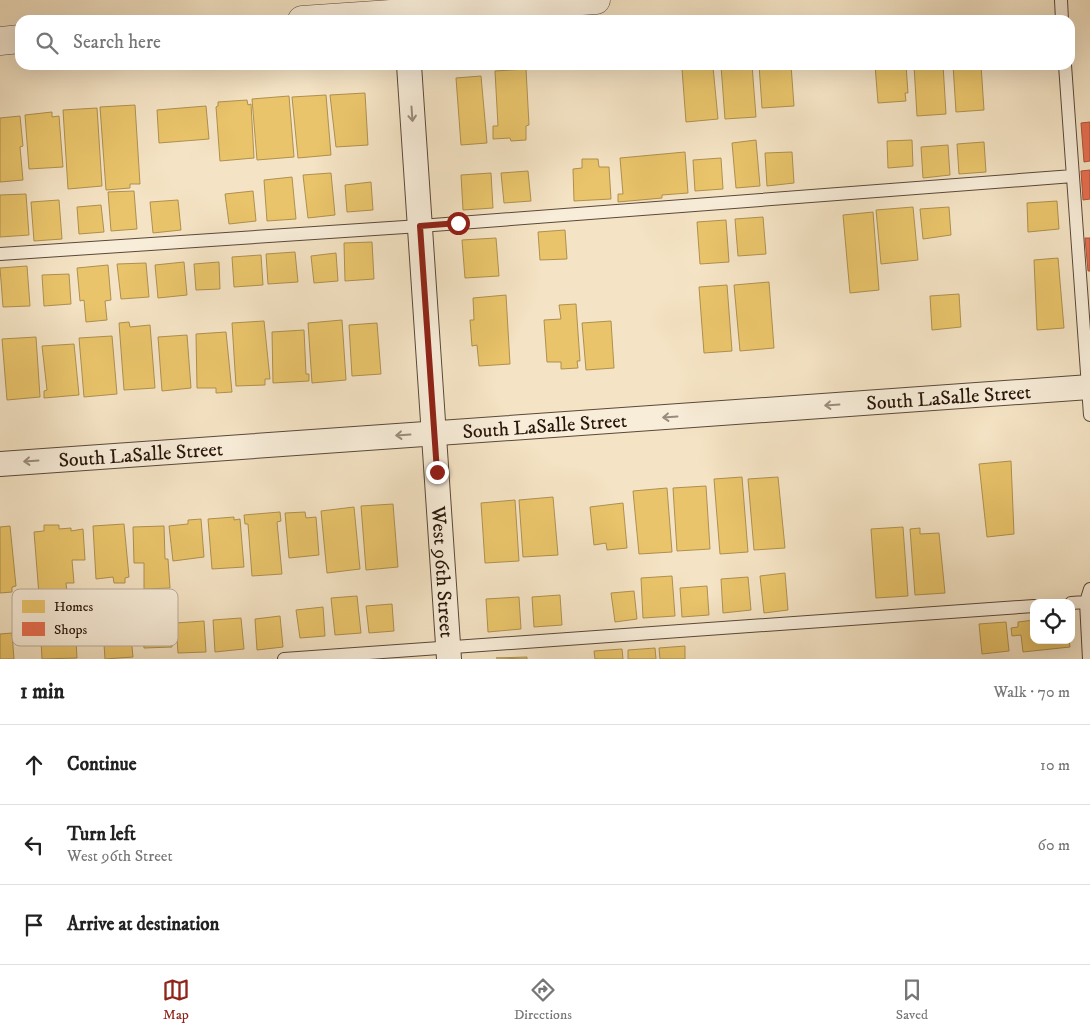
<!DOCTYPE html>
<meta charset="utf-8">
<style>
body{margin:0;font-family:"IM FELL DW Pica",serif;background:#f2f2f2;color:#222}
.controls{position:absolute;right:15px;bottom:15px;display:grid;overflow:hidden;border-radius:10px;box-shadow:0 5px 20px #0002}
.controls button{width:45px;height:45px;display:grid;place-items:center;padding:0;border:0;border-bottom:1px solid #e0e0e0;background:#fff;color:#222;font:25px sans-serif}
.stop{position:absolute;width:15px;height:15px;margin:-11px;border:4px solid #8f2418;border-radius:50%;background:#fff}
.stop.end{background:#8f2418;border-color:#fff;box-shadow:0 1px 5px #0008}
.list{margin:0;padding:0;list-style:none}
h2{display:flex;justify-content:space-between;align-items:center;height:65px;margin:0;padding:0 20px;font-size:21px}
h2 small{font-size:16px;font-weight:400;color:#767676}
.list li{display:grid;grid-template-columns:32px 1fr auto;gap:15px;align-items:center;box-sizing:border-box;height:80px;padding:0 20px;border-top:1px solid #e0e0e0}
.list b{display:block;font-size:19px;white-space:nowrap}
.list p{margin:0;font-size:16px;white-space:nowrap;color:#767676}
.list em{font-size:16px;font-style:normal;color:#767676}
.icon{flex:none;width:28px;height:28px;fill:none;stroke:currentColor;stroke-width:2;stroke-linecap:round;stroke-linejoin:round}
.map{position:relative;flex:none;width:1090px;height:659px;overflow:hidden}
.search{position:absolute;background:#fff;box-shadow:0 5px 20px #0002;left:15px;right:15px;top:15px;height:55px;display:flex;align-items:center;gap:12px;box-sizing:border-box;padding:0 18px;border-radius:15px;color:#767676;font-size:19px}
.sheet{height:305px;background:#fff}
nav{display:flex;justify-content:space-around;align-items:center;box-sizing:border-box;height:70px;border-top:1px solid #e0e0e0;background:#fff;font-size:14px;color:#767676}
nav a{display:grid;justify-items:center;gap:2px}
nav .on{color:#8f2418}
.map>svg:first-child{display:block}
.homes{fill:#e9c46a;stroke:#af904e}
.shops{fill:#e76f51;stroke:#ad543c}
.lines{fill:none;stroke-linecap:round;stroke-linejoin:round}
.service-casing{stroke:#5a4839;stroke-width:14}
.minor-casing{stroke:#5a4839;stroke-width:26}
.tertiary-casing{stroke:#5a4839;stroke-width:29}
.service{stroke:#f8edd9;stroke-width:12}
.minor{stroke:#f8edd9;stroke-width:24}
.tertiary{stroke:#f8edd9;stroke-width:28}
.oneway{stroke:#9a8c7c}
.route{stroke:#8f2418;stroke-width:6}
.labels{text-anchor:middle;stroke-width:5;stroke-linejoin:round;paint-order:stroke}
.street-label{font-size:20px;fill:#27150b;stroke:#f8edd9}
.key{fill:#f8edd9;stroke:#b9ac9b;stroke-width:1}
.key-label{font-size:14px;fill:#27150b}
</style>
<div class="map">
<svg width="1090" height="659" viewBox="0 0 1090 659">
<rect width="100%" height="100%" fill="#f4e3c4"/>
<filter id="stains"><feTurbulence type="fractalNoise" baseFrequency=".004" numOctaves="4"/><feColorMatrix values="0 0 0 0 .2 0 0 0 0 .09 0 0 0 0 .02 0 0 0 .5 -.17"/></filter>
<radialGradient id="worn" r=".72"><stop offset=".6" stop-color="#630" stop-opacity="0"/><stop offset="1" stop-color="#630" stop-opacity=".3"/></radialGradient>
<path class="homes" d="M680 65H715L713 67 718 119 686 122 682 69Z
M718 65H752L756 117 725 119 721 66Z
M759 65H791L794 106 762 108Z
M875 65H906L908 93H905L906 101 878 103Z
M914 65H943L946 114 917 116Z
M953 65H981L984 110 956 112Z
M526 69 529 125 526 126V140L511 141 510 138 493 139V126H498L495 71Z
M481 76 487 143 461 145 456 78Z
M365 93 368 145 336 147 330 95Z
M326 95 331 155 298 158 292 97Z
M289 96 294 157 257 160 252 99Z
M247 100 248 105 251 104 254 158 220 161 216 107 218 106V102Z
M135 105 140 184H130V188L106 190 100 107Z
M206 106 209 139 159 143 157 110Z
M97 108 102 186 68 189 63 110Z
M52 112V117L59 116 63 167 29 169 25 115Z
M20 116 23 146 20 147 23 180 0 182V118Z
M756 140 760 186 736 188 732 143Z
M912 140 913 166 888 168 887 141Z
M984 142 986 172 959 174 957 144Z
M948 145 950 175 923 178 921 147Z
M685 152 688 193 662 195V198L618 202V194H623L620 158Z
M792 152 794 183 767 186 765 153Z
M721 158 723 189 695 191 693 160Z
M582 159H598L599 167H609L611 199 574 201 573 169 582 168Z
M528 171 531 201 504 203 501 173Z
M331 173 335 215 308 218 303 175Z
M491 173 493 208 463 210 461 175Z
M292 177 296 219 267 221 264 180Z
M371 182 373 210 347 212 345 185Z
M134 191 137 229 111 231 108 192Z
M253 191 256 221 229 224 225 194Z
M26 194 29 235 0 237V195Z
M59 200 62 239 34 241 31 202Z
M178 200 181 230 153 233 150 202Z
M1057 201 1059 229 1028 232 1027 203Z
M101 205 104 232 79 234 77 207Z
M913 207 918 260 881 264 876 210Z
M949 207 951 235 923 239 920 209Z
M873 212 879 290 850 293 843 215Z
M763 217 766 254 738 256 735 219Z
M726 220 729 262 700 264 697 222Z
M565 230 567 259 540 260 538 232Z
M496 238 499 276 465 278 462 240Z
M372 242 374 279 345 281 344 243Z
M295 252 298 282 268 284 266 254Z
M336 253 338 281 314 283 311 256Z
M261 255 263 285 234 287 232 257Z
M1058 258 1064 328 1037 330 1034 260Z
M184 262 187 295 158 298 155 265Z
M219 262 220 289 196 290 194 264Z
M146 263 149 297 121 299 117 264Z
M108 265 111 300 105 301 107 320 86 322 84 300 80 301 77 268Z
M27 266 30 306 3 307 0 268Z
M69 274 71 304 44 306 42 275Z
M769 282 774 348 740 351 734 285Z
M727 285 732 351 704 353 699 287Z
M959 294 961 327 932 330 930 296Z
M506 295 510 364 479 366 477 345 472 346 470 320H474L473 298Z
M576 304 580 361H577L578 368 561 369V362H547L544 320 561 319 559 305Z
M342 320 346 380 312 383 308 323Z
M264 321 270 379H265V385L236 386 232 323Z
M611 321 614 368 586 370 582 323Z
M129 322 130 327 150 325 155 388 124 390 119 323Z
M377 323 381 374 352 376 349 325Z
M304 330 306 374H309V381L273 383 272 332Z
M226 332 232 392 216 393V388H197L196 334Z
M187 335 191 388 162 391 158 337Z
M112 336 117 394 84 397 79 338Z
M36 337 40 397 7 400 2 339Z
M74 344 79 395 44 398V391L47 390 42 346Z
M1011 461 1014 534 987 537 979 464Z
M742 477 748 552 720 554 714 479Z
M778 477 785 548 754 550 748 479Z
M706 486 710 549 677 551 673 488Z
M667 488 672 552 639 554 633 491Z
M553 497 558 555 523 557 519 500Z
M515 500 519 561 485 563 481 503Z
M623 503 627 548 607 550 606 543 594 545 590 507Z
M393 504 398 567 366 570 361 506Z
M354 507 360 569 327 573 321 511Z
M280 512 281 521 277 522 282 574 252 576 248 524H245L244 515Z
M305 512 306 518 316 517 319 555 289 558 285 513Z
M234 517V520L240 519 244 567 212 569 208 519Z
M201 519 204 557 173 561 169 526 188 524V520Z
M124 524 129 577 125 578V583H114L113 577 96 579 93 526Z
M44 525H59V529L71 528V531L83 529 85 560H72L74 583H66L67 593 39 595 34 532 44 531Z
M10 526 16 586 12 587V592L0 593V527Z
M164 526 165 559H168L170 588 144 589V563H134L133 527Z
M903 527 908 596 876 598 871 529Z
M920 528V534L939 533 945 593 915 595 910 529Z
M785 573 788 610 764 613 760 576Z
M672 576 675 616 643 618 641 578Z
M748 577 751 610 723 613 721 579Z
M707 586 709 615 682 617 680 588Z
M634 591 637 619 615 622 611 593Z
M560 595 562 625 534 627 532 597Z
M357 596 361 633 335 635 331 598Z
M519 597 521 629 488 632 486 599Z
M392 604 394 631 369 633 366 606Z
M323 607 325 636 300 638 296 610Z
M170 611 172 647 144 648 142 613Z
M69 612 70 622 75 621 77 658 42 659 40 624H44L43 614Z
M280 616 283 647 257 650 255 619Z
M241 618 244 649 215 652 213 620Z
M1034 620V640H1069L1070 647 1023 652 1021 635 1012 636 1011 628 1018 627V622Z
M204 621 206 652 178 653 176 623Z
M1006 622 1009 651 982 654 979 624Z
M130 627 133 657 105 659 103 630Z
M12 633 14 659H0V634Z
M685 646V659H660L659 648Z
M655 648 656 659H628V650Z
M622 649 623 659H595L594 651Z
M527 657V659L496 658Z"/>
<path class="shops" d="M1090 122V161L1084 162 1081 123Z
M1090 170V199L1083 200 1081 171Z
M1085 238H1090V271H1088Z"/>
<g class="lines">
<defs>
<path id="service" d="M1061 0 1062 20
M1065 65 1090 415
M0 254 420 226 1073 176
M1071 603 1086 602
M284 659 1034 606
M1089 659 1086 602 1090 589"/>
<g id="minor">
<path id="s1" d="M409 65 449 659"/>
<path id="s2" d="M0 464 1090 387"/>
</g>
<path id="tertiary" d="M302 20 596 0
M0 41 20 39"/>
</defs>
<use href="#service" class="service-casing"/>
<use href="#minor" class="minor-casing"/>
<use href="#tertiary" class="tertiary-casing"/>
<use href="#service" class="service"/>
<use href="#minor" class="minor"/>
<use href="#tertiary" class="tertiary"/>
</g>
<defs><path id="oneway-shaft" d="M-6 0H5M1.5-3L5.5 0L1.5 3" fill="none" stroke-width="1.6" stroke-linecap="round" stroke-linejoin="round" transform="scale(1.25)"/></defs>
<g class="oneway">
<use href="#oneway-shaft" transform="translate(412 114) rotate(86)"/>
<use href="#oneway-shaft" transform="translate(832 405) rotate(176)"/>
<use href="#oneway-shaft" transform="translate(670 417) rotate(176)"/>
<use href="#oneway-shaft" transform="translate(403 435) rotate(176)"/>
<use href="#oneway-shaft" transform="translate(31 461) rotate(176)"/>
</g>
<g class="lines">
<path class="route" d="M437 472 420 226 458 223"/>
</g>
<g class="labels">
<g class="street-label">
<text dy="7" stroke="none"><textPath href="#s2" startOffset="951">South LaSalle Street</textPath></text>
<text dy="7" stroke="none"><textPath href="#s2" startOffset="546">South LaSalle Street</textPath></text>
<text dy="7" stroke="none"><textPath href="#s2" startOffset="141">South LaSalle Street</textPath></text>
<text dy="7" stroke="none"><textPath href="#s1" startOffset="508">West 96th Street</textPath></text>
</g>
</g>
<rect x="12" y="589" width="166" height="57" rx="8" class="key"/>
<rect x="22" y="600" width="23" height="13" fill="#e9c46a"/>
<rect x="22" y="622" width="23" height="14" fill="#e76f51"/>
<g class="key-label">
<text x="54" y="611">Homes</text>
<text x="54" y="634">Shops</text>
</g>
<rect width="100%" height="100%" filter="url(#stains)"/>
<rect width="100%" height="100%" fill="url(#worn)"/>
</svg>
<div class="controls">
<button><svg class="icon" aria-label="locate" viewBox="0 0 24 24"><circle cx="12" cy="12" r="6"/><path d="M12 2v4M12 18v4M2 12h4M18 12h4"/></svg></button>
</div>
<div class="stop" style="left:458px;top:223px"></div>
<div class="stop end" style="left:437px;top:472px"></div>
<div class="search"><svg class="icon" aria-label="search" viewBox="0 0 24 24"><circle cx="10" cy="10" r="6"/><path d="M15 15l6 6"/></svg>Search here</div>
</div>
<section class="sheet">
<h2>1 min<small>Walk · 70 m</small></h2>
<ul class="list">
<li><svg class="icon" aria-label="ahead" viewBox="0 0 24 24"><path d="M12 20V5M6 11l6-6 6 6"/></svg><div><b>Continue</b></div><em>10 m</em></li>
<li><svg class="icon" aria-label="left" viewBox="0 0 24 24"><path d="M17 20v-9H6M10 6l-5 5 5 5"/></svg><div><b>Turn left</b><p>West 96th Street</p></div><em>60 m</em></li>
<li><svg class="icon" aria-label="arrive" viewBox="0 0 24 24"><path d="M6 21V4h12l-3 4 3 4H6"/></svg><div><b>Arrive at destination</b></div></li>
</ul>
</section>
<nav>
<a class="on"><svg class="icon" aria-label="map" viewBox="0 0 24 24"><path d="M3 6l6-2 6 2 6-2v14l-6 2-6-2-6 2zM9 4v14M15 6v14"/></svg>Map</a>
<a><svg class="icon" aria-label="directions" viewBox="0 0 24 24"><path d="M12 3l9 9-9 9-9-9zM9 14v-3h6M13 9l2 2-2 2"/></svg>Directions</a>
<a><svg class="icon" aria-label="saved" viewBox="0 0 24 24"><path d="M7 4h10v16l-5-4-5 4z"/></svg>Saved</a>
</nav>
